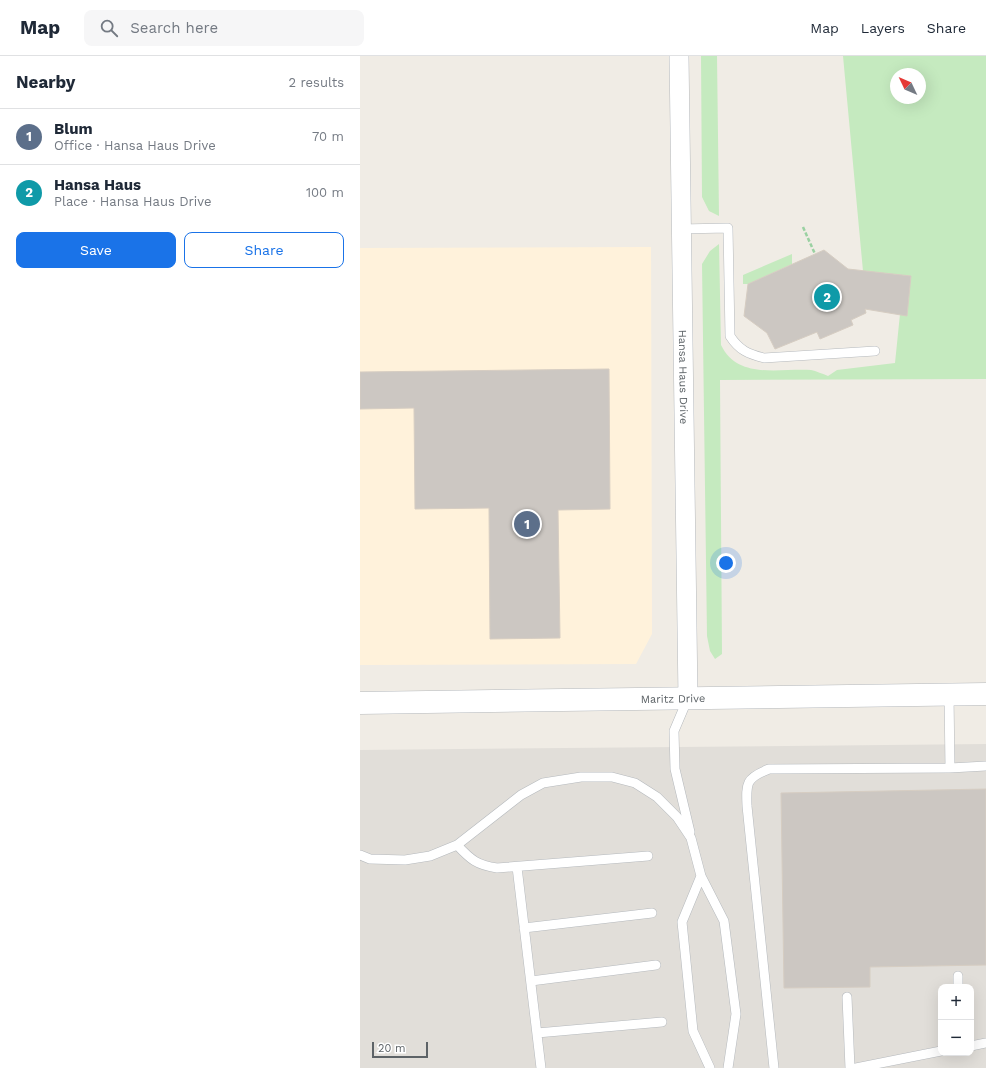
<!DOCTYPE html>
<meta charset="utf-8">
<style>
body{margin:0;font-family:"Work Sans",sans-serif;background:#f6f6f7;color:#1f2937}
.controls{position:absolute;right:12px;bottom:12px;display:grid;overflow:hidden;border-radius:8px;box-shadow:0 4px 16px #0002}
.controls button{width:36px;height:36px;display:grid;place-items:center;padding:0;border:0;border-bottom:1px solid #e0e1e3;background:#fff;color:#1f2937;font:20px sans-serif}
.compass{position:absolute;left:530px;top:12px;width:36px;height:36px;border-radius:50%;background:#fff;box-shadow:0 4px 16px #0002;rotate:314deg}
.scale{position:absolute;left:12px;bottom:10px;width:56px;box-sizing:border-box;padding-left:4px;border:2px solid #5d6367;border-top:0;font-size:11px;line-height:14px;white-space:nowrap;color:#5d6367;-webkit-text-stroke:3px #fff;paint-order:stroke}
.you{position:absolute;left:366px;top:507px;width:14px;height:14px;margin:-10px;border:3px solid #fff;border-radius:50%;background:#1a73e8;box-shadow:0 0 0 6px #1a73e833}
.badge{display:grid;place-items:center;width:26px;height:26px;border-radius:50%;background:#1a73e8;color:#fff;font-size:13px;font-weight:700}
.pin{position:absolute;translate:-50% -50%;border:2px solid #fff;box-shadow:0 1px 4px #0006}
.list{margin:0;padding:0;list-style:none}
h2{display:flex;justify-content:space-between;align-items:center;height:52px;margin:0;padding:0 16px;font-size:17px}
h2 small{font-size:13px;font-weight:400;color:#747a83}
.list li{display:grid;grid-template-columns:26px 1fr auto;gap:12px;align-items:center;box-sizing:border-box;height:56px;padding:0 16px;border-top:1px solid #e0e1e3}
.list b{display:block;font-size:15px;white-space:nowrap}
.list p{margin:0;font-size:13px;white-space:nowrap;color:#747a83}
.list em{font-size:13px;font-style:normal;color:#747a83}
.actions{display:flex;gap:8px;padding:12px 16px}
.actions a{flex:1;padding:9px 0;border:1px solid #1a73e8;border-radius:8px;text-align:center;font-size:14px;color:#1a73e8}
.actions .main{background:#1a73e8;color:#fff}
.icon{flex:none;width:22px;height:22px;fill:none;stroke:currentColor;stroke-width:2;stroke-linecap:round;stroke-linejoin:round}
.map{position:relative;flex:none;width:626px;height:1012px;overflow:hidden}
header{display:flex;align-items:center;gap:24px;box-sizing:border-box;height:56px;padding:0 20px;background:#fff;border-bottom:1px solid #e0e1e3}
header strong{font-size:19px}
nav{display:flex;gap:22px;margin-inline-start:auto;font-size:14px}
.search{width:280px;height:36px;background:#f6f6f7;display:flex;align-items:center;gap:10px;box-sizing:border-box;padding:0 14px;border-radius:8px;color:#747a83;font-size:15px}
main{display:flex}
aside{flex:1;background:#fff}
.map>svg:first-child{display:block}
.commercial{fill:#fff2db}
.industrial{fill:#e1ded9;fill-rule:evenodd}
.green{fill:#c5eabf;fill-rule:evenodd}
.building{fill:#ccc7c2;stroke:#d6cdc2}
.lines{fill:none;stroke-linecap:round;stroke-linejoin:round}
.service-casing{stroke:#b5b9bd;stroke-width:10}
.minor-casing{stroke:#b5b9bd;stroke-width:20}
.tertiary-casing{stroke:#b5b9bd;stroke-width:23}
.path{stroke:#9ad1a2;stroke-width:2.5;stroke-dasharray:4 2;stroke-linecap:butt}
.service{stroke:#fff;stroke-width:9}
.minor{stroke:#fff;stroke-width:19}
.tertiary{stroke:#fff;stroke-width:22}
.labels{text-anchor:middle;stroke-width:4;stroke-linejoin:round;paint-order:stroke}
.street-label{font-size:11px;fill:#5d6367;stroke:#fff}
</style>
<header>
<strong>Map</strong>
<div class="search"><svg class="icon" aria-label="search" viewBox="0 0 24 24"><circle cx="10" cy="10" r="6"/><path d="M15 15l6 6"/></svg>Search here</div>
<nav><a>Map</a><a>Layers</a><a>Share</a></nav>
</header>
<main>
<aside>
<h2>Nearby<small>2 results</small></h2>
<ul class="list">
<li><span class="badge" style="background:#5c6f8a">1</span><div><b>Blum</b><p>Office · Hansa Haus Drive</p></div><em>70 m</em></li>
<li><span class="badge" style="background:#0f9aa8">2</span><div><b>Hansa Haus</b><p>Place · Hansa Haus Drive</p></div><em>100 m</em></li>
</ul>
<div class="actions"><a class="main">Save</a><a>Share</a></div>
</aside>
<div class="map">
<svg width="626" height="1012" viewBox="0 0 626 1012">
<rect width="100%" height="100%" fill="#f0ece5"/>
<path class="commercial" d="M291 191 292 578 276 608 0 609V192Z"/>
<path class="industrial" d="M626 688V1012H0V694ZM581 931H611V997H581Z"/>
<path class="green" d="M341 0H357L359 160 349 155 342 141Z
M483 0H626V323L360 324 362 598 355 603 350 595 347 580 342 208 350 195 359 188 361 289C378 324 419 312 451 314 456 315 463 318 468 320L477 314 535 307 540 258 547 259 551 220 503 215ZM536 18H560V42H536Z
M432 198V208L388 228H383V219Z"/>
<path class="building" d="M464 194 488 213 551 220 547 260 505 253 506 257 491 264 493 269 460 283 457 276 415 293 407 277 384 260 388 228Z
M249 313 250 453 198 454 200 582 130 583 129 452 55 453 54 352 0 353V316Z
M626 733V909L510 911V931L424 932 421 737Z"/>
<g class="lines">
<defs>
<path id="service" d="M320 173 368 172 370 280C379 294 388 298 404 302L515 295
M328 642 314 675 315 713 330 776
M590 712 626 710
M97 789C111 804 117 809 137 812L288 800
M0 799 10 803 45 804 70 800 97 789 161 739 183 727 221 721H252L275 727 297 741 317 761 331 782 341 820 364 865 376 958 368 1012
M157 811 181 1012
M341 820 322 866 333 975 350 1012
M164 872 292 857
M598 920V931
M171 925 296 909
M487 941 490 1012
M177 977 302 966
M611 990 626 987
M414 1012 387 750C386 727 386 722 409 713L590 712 589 638
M496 1012 581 995"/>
<g id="minor">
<path id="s1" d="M319 0 328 642"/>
</g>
<g id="tertiary">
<path id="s2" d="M0 647 626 638"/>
</g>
</defs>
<use href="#service" class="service-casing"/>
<use href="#minor" class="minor-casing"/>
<use href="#tertiary" class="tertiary-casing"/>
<path class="path" d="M443 171 455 198"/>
<use href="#service" class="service"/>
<use href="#minor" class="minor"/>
<use href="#tertiary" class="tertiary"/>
</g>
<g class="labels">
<g class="street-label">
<text dy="4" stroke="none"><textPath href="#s1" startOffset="321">Hansa Haus Drive</textPath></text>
<text dy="4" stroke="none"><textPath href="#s2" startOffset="313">Maritz Drive</textPath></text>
</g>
</g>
</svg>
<div class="controls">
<button>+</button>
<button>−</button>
</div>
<svg class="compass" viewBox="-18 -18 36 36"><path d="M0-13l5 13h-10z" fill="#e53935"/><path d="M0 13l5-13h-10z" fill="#747a83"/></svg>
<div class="scale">20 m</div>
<div class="you"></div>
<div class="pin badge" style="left:167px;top:468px;background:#5c6f8a">1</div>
<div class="pin badge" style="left:467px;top:241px;background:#0f9aa8">2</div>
</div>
</main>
